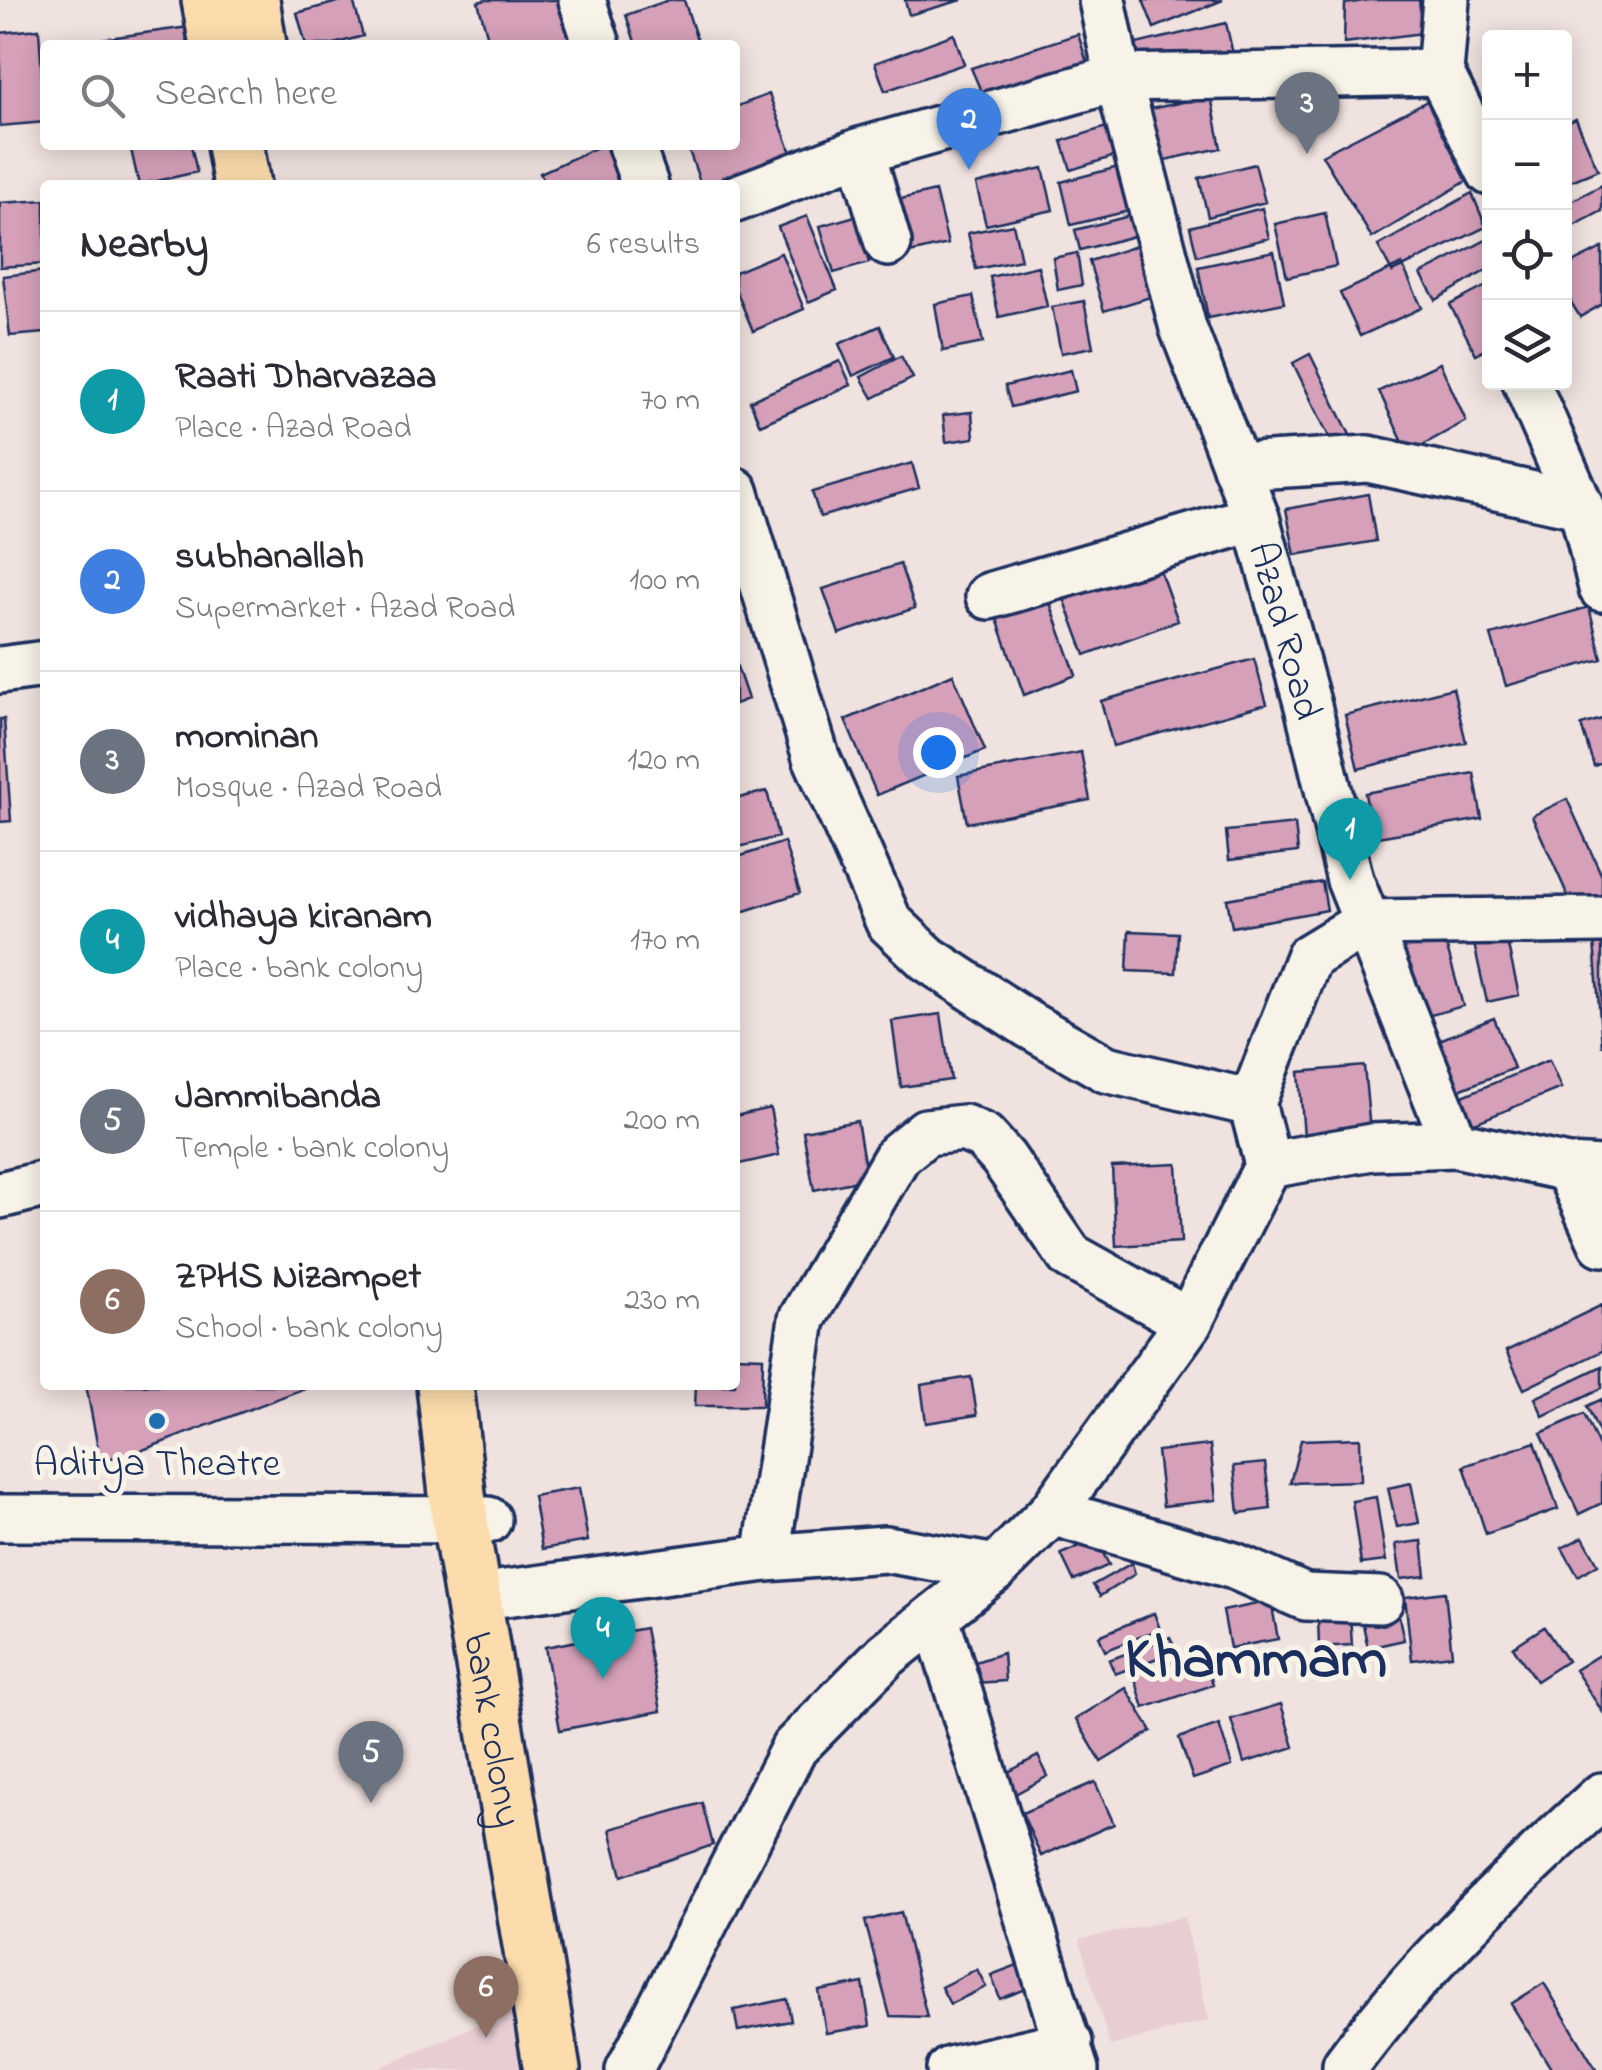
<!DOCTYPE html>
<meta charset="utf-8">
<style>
body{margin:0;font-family:"Indie Flower",sans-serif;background:#f2f2f3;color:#2b2b33}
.controls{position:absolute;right:30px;top:30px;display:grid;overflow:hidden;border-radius:10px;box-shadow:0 5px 25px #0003}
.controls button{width:90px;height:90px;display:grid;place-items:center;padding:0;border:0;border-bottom:2px solid #e1e1e2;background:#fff;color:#2b2b33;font:50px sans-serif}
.you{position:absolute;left:938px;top:752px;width:35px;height:35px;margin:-25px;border:8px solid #fff;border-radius:50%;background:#1a73e8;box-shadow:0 0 0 15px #1a73e833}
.badge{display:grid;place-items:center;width:65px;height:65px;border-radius:50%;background:#2563eb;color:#fff;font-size:32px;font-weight:700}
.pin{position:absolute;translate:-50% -82px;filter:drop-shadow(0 2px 5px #0008)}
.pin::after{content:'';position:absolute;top:52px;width:35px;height:30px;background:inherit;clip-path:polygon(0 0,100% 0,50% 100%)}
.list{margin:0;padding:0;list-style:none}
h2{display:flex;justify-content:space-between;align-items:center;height:130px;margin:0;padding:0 40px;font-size:42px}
h2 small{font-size:32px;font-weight:400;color:#7c7c81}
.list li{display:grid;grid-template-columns:65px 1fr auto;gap:30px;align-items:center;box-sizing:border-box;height:180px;padding:0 40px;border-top:2px solid #e1e1e2}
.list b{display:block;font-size:38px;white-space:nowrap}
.list p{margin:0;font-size:32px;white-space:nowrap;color:#7c7c81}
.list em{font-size:32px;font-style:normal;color:#7c7c81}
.icon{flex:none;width:55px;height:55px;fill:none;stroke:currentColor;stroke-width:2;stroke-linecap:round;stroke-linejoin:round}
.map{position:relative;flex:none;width:1602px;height:2070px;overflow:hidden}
.search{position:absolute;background:#fff;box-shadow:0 5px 25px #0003;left:40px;top:40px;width:700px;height:110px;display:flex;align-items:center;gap:25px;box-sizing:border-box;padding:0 35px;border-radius:10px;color:#7c7c81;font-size:38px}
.panel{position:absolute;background:#fff;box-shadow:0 5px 25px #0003;left:40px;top:180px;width:700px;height:1210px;border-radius:10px}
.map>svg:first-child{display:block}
.built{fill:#e8ced3}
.building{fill:#d5a0b8;stroke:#1b2f5e;stroke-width:2.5}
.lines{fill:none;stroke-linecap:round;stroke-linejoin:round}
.minor-casing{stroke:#1b2f5e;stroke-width:52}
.major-casing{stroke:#1b2f5e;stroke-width:62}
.minor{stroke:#f7f3e8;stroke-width:45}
.major{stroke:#fcdcac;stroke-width:55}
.poi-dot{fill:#1f6fb2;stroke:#f7f3e8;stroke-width:4}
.labels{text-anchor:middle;stroke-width:10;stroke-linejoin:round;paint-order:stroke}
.street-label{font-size:40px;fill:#1b2f5e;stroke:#f7f3e8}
.poi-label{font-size:40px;fill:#1b2f5e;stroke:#f7f3e8}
.town-label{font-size:60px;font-weight:bold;fill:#1b2f5e;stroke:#f7f3e8}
</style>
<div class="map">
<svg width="1602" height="2070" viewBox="0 0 1602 2070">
<rect width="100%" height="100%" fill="#f0e2de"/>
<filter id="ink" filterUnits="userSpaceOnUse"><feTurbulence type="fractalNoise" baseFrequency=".01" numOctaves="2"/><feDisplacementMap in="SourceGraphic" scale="20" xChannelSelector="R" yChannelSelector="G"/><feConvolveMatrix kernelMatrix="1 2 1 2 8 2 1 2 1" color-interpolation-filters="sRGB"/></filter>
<g filter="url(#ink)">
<path class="built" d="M1184 1917 1209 2020 1110 2046 1079 1940Z
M519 2006 530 2070H375Z"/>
<path class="building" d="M345 0H353L363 36 330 45H306L297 13Z
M486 0H564L575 40 558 45H490L478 2Z
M669 0H684L697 40 681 45H636L626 15Z
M905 0H962L909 15Z
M1143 0H1223L1154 28Z
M1369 0H1419L1423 33 1344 43 1345 4Z
M1226 23 1235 63 1134 67 1123 47Z
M189 27 191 45H80L79 42Z
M39 29 45 122 0 126V33Z
M954 34 964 64 885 91 875 63Z
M1078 34 1090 72 987 105 971 68Z
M769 94 792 155 710 185H701L687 145H735V107Z
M1211 96 1221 148 1151 163 1141 111Z
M1437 96 1470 179 1372 238 1322 155Z
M1576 119 1598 170 1564 184V124Z
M1119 123 1128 152 1071 170 1062 141Z
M130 145H191L197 172 139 185Z
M602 145H619L636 185H546L540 173Z
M1255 164 1265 202 1208 217 1199 178Z
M1126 165 1137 209 1071 225 1061 182Z
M1043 168 1053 210 986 225 976 184Z
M1602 185V211L1564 231V205Z
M935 191 948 244 901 255 888 202Z
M1472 193 1486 227 1392 272 1378 246Z
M45 200V264L0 267V203Z
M1262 208 1269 238 1197 256 1190 227Z
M1325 213 1336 266 1287 277 1275 224Z
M1137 214 1142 234 1080 250 1075 230Z
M807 216 837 290 808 302 778 227Z
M855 216 869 263 834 273 820 226Z
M1013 224 1021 260 976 269 968 233Z
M1488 239 1490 268 1436 300 1421 274Z
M1139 245 1154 296 1104 311 1089 261Z
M1602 248V304L1580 317 1564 291V267Z
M1274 251 1284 303 1208 318 1198 267Z
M781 253 804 309 753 331 735 288V272Z
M1077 253 1082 285 1058 290 1053 258Z
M1402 264 1422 308 1360 336 1340 293Z
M1038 266 1047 306 999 317 990 277Z
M45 271V333L10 336 3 276Z
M1490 284V347L1476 354 1450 305Z
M973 296 983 343 943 351 935 304Z
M1084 301 1093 347 1061 353 1052 307Z
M880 326 894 357 853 376 839 344Z
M1310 354 1355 445 1337 453 1293 363Z
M901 356 913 378 873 398 861 377Z
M840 361 851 385 760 425 750 401Z
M1440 363 1466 421 1408 453 1379 391Z
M1071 370 1076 391 1011 407 1005 386Z
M972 412 974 438 946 442 943 415Z
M912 463 919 488 820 517 812 492Z
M1368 494 1376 541 1295 555 1286 509Z
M1155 557 1178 621 1085 655 1062 593Z
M900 564 915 608 839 634 823 589Z
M1049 600 1076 675 1024 695 997 619Z
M1589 607 1602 659 1506 686 1491 635Z
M1254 659 1267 704 1113 746 1101 701Z
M735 661 748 699 735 704Z
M953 674 985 750 877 795 845 720Z
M1453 688 1466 742 1358 769 1345 715Z
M0 719H4L11 821 0 822Z
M1602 719V763L1594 766 1581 725Z
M1081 752 1090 800 967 823 958 776Z
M1474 773 1482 819 1372 838 1365 793Z
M767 791 778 837 735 848V799Z
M1567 799 1602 876V894L1573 907 1532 816Z
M1295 824 1298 852 1229 860 1226 831Z
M784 842 800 893 735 914V858Z
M1322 882 1327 910 1232 927 1227 899Z
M1129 931 1178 933 1176 973 1127 971Z
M1443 933 1463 1006 1417 1019 1397 946Z
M1506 937 1519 995 1487 1002 1474 944Z
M1602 940V1047L1594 941Z
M941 1014 951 1080 901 1087 892 1021Z
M1494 1018 1514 1068 1447 1095 1427 1045Z
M1549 1060 1561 1088 1470 1125 1458 1098Z
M1364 1066 1370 1131 1304 1137 1299 1072Z
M770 1108 779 1155 735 1165V1116Z
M857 1121 867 1179 814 1190 803 1131Z
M1177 1164 1181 1242 1116 1246 1112 1167Z
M1602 1305V1351L1524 1389 1506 1351Z
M735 1356 763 1357 762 1406H695L696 1385H735Z
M1602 1366V1388L1543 1416 1535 1398Z
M971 1377 977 1415 926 1423 921 1385Z
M86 1385H313L127 1456 100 1459Z
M1602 1399V1439L1587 1406Z
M1584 1414 1602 1453V1503L1579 1514 1541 1433Z
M1360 1438 1361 1481 1290 1483 1301 1440Z
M1535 1442 1558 1509 1486 1534 1464 1466Z
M1210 1445 1216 1500 1163 1506 1157 1451Z
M1265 1463 1271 1509 1239 1513 1234 1466Z
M1411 1483 1419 1523 1397 1527 1388 1488Z
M579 1488 588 1541 542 1549 533 1496Z
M1376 1497 1386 1561 1361 1564 1352 1501Z
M1583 1537 1598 1564 1578 1576 1562 1548Z
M1096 1539 1109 1565 1074 1581 1061 1554Z
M1422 1541 1426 1576 1401 1579 1396 1544Z
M1132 1563 1135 1574 1100 1596 1093 1585Z
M1445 1592 1452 1655 1412 1660 1405 1597Z
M1271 1601 1278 1639 1230 1648 1223 1611Z
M1397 1608 1404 1640 1368 1648 1361 1615Z
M1154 1613 1160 1629 1105 1651 1099 1636Z
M1350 1614 1352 1645 1319 1647 1318 1616Z
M1544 1627 1567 1661 1536 1681 1513 1647Z
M645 1628 661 1711 560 1730 545 1647Z
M1170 1637 1176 1651 1115 1674 1109 1660Z
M1203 1652 1213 1685 1144 1708 1134 1675Z
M1003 1653 1005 1681 975 1683 969 1664Z
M1602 1653V1711L1575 1670Z
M1126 1688 1152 1731 1101 1762 1076 1719Z
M1281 1704 1294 1747 1244 1763 1231 1719Z
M1219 1724 1232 1766 1193 1779 1179 1738Z
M1038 1756 1048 1776 1008 1798 997 1778Z
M1095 1782 1114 1824 1041 1856 1022 1813Z
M702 1803 713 1845 622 1876 610 1829Z
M901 1912 927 2017 890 2016 865 1921Z
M1025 1962 1034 1986 1000 1999 991 1975Z
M977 1969 986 1987 950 2004 941 1987Z
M863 1983 870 2026 826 2033 819 1991Z
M1544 1983 1596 2069 1594 2070H1552L1511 2004Z
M787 1999 791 2021 738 2031 734 2010Z"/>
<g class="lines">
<defs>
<g id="minor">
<path d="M582 0 597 45"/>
<path id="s1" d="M1102 0 1118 78 1183 328 1256 518 1308 706 1350 880 1455 1144 1568 1168 1602 1170"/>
<path d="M1446 0 1440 72 1490 172"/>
<path d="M631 145 645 185"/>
<path d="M861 151 888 243"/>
<path d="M735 199 861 151 1118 78 1440 72"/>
<path d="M1526 382 1585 518 1602 588"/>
<path d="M1236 467 1368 459 1579 505"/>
<path d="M735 491 816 757 889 922 928 959 1029 1025 1106 1069 1252 1103"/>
<path d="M989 596 1256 518"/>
<path d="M0 670 45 664"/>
<path d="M1268 1165 1372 1147 1455 1144"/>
<path d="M1568 1168 1602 1243"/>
<path d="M0 1195 45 1184"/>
<path d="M1052 1512 1234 1566 1305 1597 1380 1600"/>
<path d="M0 1518 488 1520"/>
<path d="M766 1558 802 1319 898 1155 926 1132 964 1128 984 1137 1003 1158 1070 1256 1189 1322"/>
<path d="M498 1594 766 1558 885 1549 996 1568"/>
<path d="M936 1618 1075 2070"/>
<path d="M629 2070 794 1748 886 1655 996 1568 1052 1512 1189 1322 1268 1165 1252 1103 1309 957 1365 923 1602 920"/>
<path d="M950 2070 1069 2043"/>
<path d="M1346 2070V2065C1419 1966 1511 1879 1602 1796"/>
</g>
<g id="major">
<path d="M210 0 218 45"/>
<path d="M251 0 258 45"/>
<path d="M235 145 242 185"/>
<path id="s2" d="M445 1385 460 1521 552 2070"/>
</g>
</defs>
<use href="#minor" class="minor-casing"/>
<use href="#major" class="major-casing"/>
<use href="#minor" class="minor"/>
<use href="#major" class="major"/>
</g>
</g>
<circle class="poi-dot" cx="157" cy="1421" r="10"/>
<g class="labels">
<g class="street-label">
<text dy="14" stroke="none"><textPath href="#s1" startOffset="658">Azad Road</textPath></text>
<text dy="14" stroke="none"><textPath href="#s2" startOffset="348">bank colony</textPath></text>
</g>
<g class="poi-label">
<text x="157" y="1475">Aditya Theatre</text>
</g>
<g class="town-label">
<text x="1256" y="1676">Khammam</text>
</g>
</g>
</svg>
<div class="controls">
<button>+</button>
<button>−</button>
<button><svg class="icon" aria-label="locate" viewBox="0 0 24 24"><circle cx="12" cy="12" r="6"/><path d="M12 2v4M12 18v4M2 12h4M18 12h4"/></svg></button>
<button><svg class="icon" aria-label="layers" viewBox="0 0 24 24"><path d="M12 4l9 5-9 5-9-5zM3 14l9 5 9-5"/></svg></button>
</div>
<div class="you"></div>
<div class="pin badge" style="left:1350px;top:880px;background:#0f9aa8">1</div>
<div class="pin badge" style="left:969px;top:170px;background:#3f7fe0">2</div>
<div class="pin badge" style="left:1307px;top:154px;background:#6b7280">3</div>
<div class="pin badge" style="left:603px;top:1679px;background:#0f9aa8">4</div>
<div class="pin badge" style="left:371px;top:1803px;background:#6b7280">5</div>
<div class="pin badge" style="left:486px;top:2038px;background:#8d6e63">6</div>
<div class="search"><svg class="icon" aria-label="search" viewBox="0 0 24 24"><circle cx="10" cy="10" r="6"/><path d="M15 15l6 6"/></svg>Search here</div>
<section class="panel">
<h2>Nearby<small>6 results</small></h2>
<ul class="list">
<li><span class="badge" style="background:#0f9aa8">1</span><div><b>Raati Dharvazaa</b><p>Place · Azad Road</p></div><em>70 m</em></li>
<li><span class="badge" style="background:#3f7fe0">2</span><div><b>subhanallah</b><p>Supermarket · Azad Road</p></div><em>100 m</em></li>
<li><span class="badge" style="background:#6b7280">3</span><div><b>mominan</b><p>Mosque · Azad Road</p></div><em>120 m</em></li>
<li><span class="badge" style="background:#0f9aa8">4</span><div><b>vidhaya kiranam</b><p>Place · bank colony</p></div><em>170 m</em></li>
<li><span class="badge" style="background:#6b7280">5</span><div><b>Jammibanda</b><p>Temple · bank colony</p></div><em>200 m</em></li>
<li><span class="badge" style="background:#8d6e63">6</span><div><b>ZPHS Nizampet</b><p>School · bank colony</p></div><em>230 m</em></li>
</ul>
</section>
</div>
